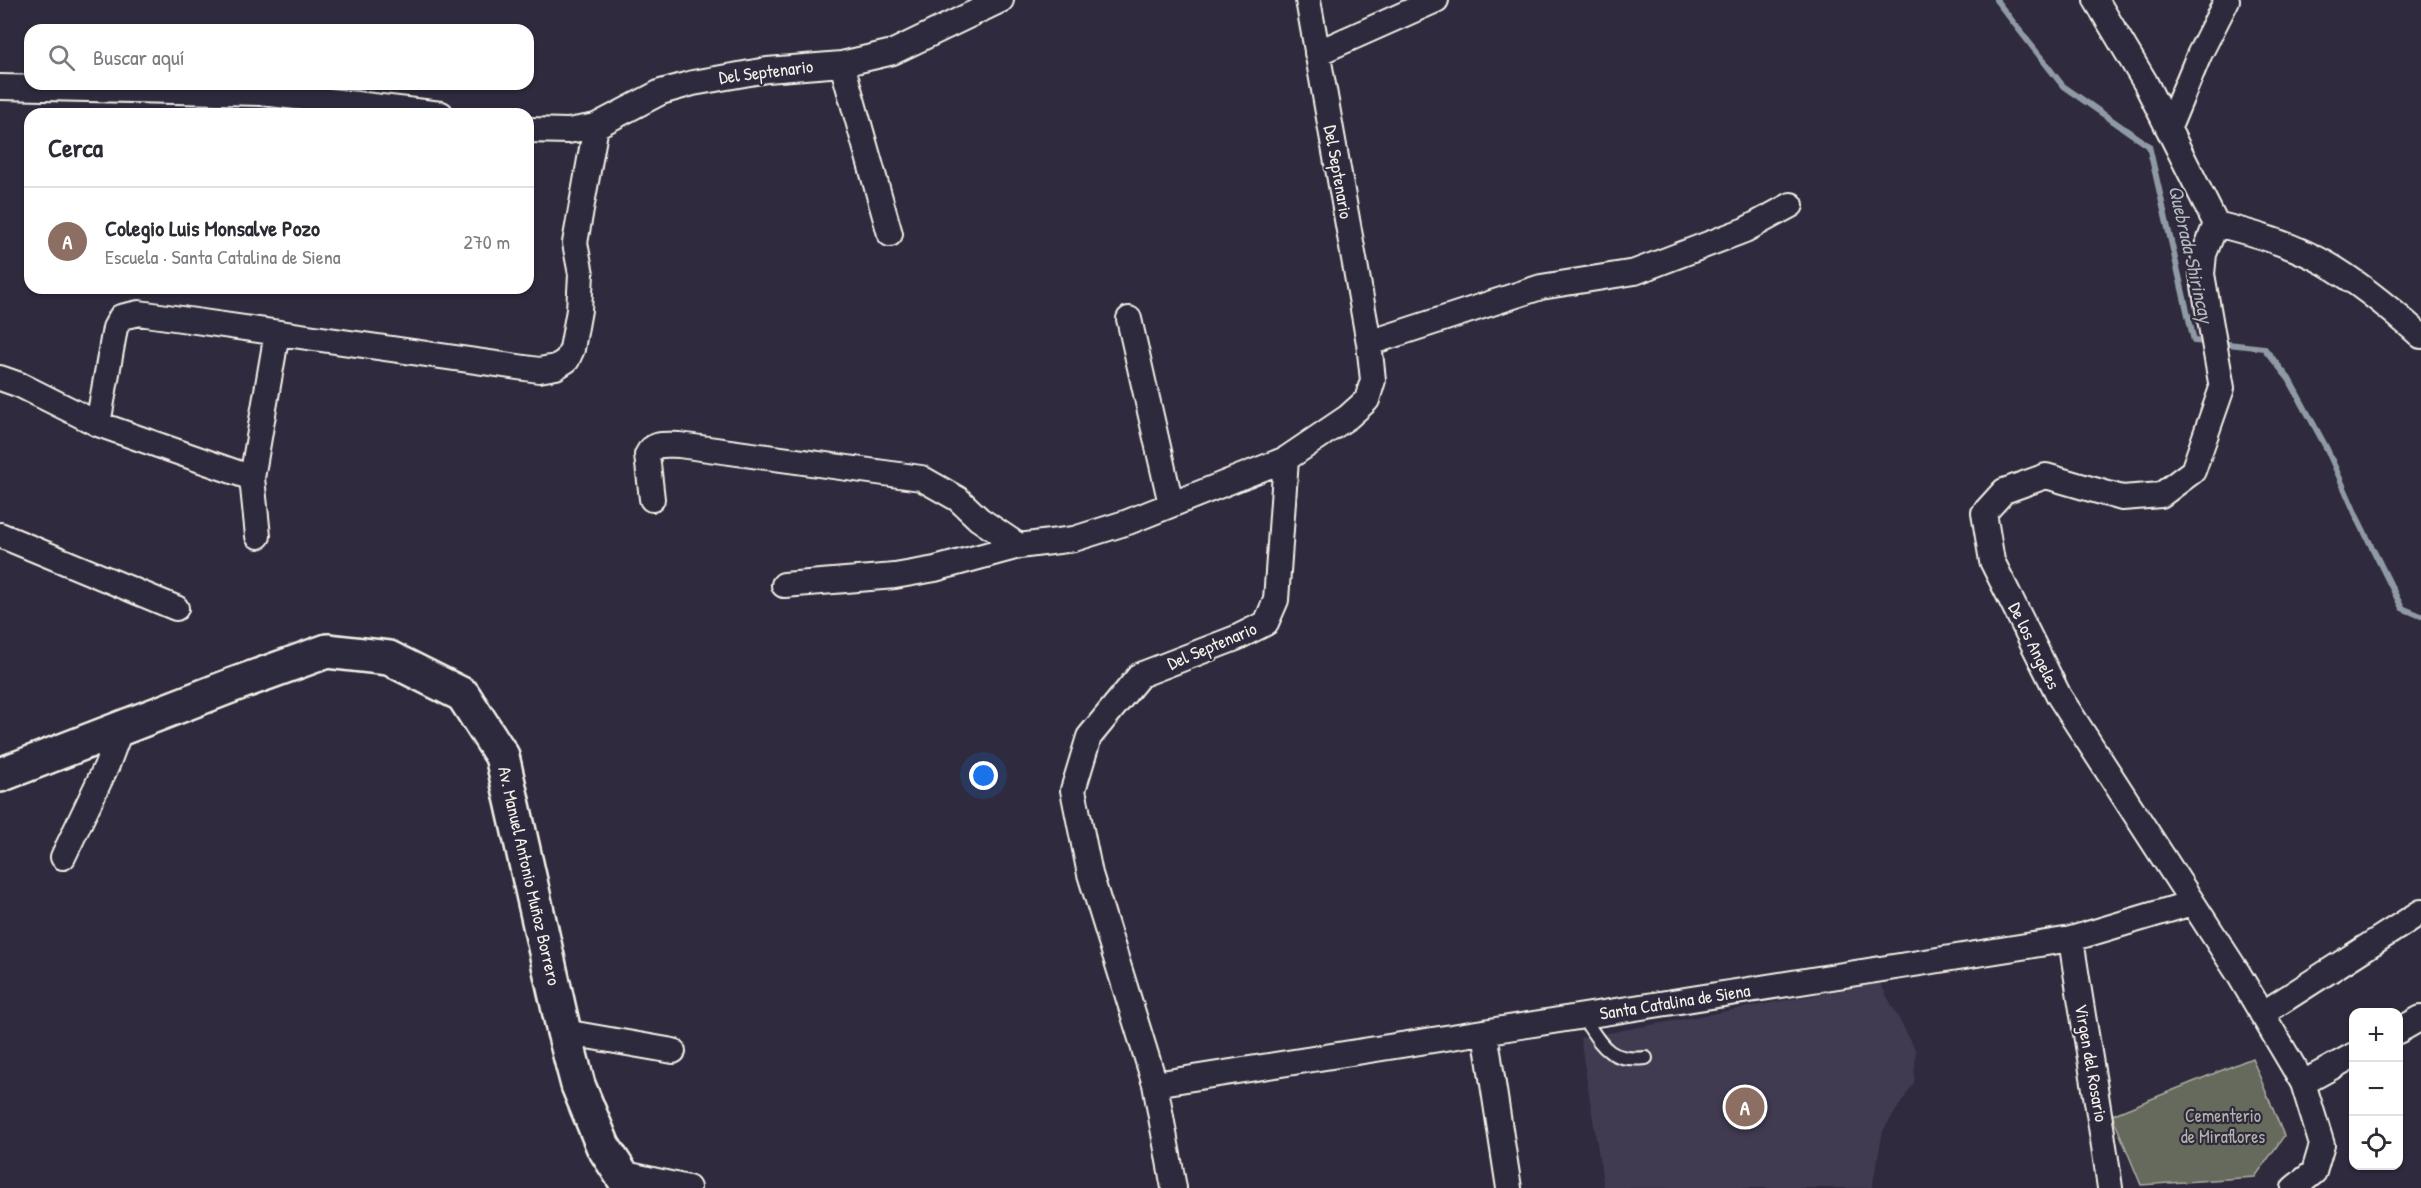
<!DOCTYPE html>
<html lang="es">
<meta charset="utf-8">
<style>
body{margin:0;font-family:"Patrick Hand",sans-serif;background:#f2f2f3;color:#2b2b33}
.controls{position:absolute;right:18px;bottom:18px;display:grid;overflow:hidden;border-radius:12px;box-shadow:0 2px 4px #0004}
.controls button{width:54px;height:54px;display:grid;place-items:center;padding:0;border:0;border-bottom:2px solid #e1e1e2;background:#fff;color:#2b2b33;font:30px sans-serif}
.you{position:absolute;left:984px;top:776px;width:21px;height:21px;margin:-15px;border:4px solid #fff;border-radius:50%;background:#1a73e8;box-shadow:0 0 0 9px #1a73e833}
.badge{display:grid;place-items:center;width:39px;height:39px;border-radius:50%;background:#8a764a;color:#fff;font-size:20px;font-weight:700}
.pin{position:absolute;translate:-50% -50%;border:3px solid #fff;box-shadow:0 2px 6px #0006}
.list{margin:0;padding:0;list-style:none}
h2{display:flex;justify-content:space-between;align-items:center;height:78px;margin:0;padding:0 24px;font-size:26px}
h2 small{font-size:20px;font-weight:400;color:#7c7c81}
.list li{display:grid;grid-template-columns:39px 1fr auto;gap:18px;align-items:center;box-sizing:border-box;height:108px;padding:0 24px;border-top:2px solid #e1e1e2}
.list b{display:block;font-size:22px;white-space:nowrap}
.list p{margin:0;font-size:20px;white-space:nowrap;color:#7c7c81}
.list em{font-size:20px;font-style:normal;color:#7c7c81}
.icon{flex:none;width:33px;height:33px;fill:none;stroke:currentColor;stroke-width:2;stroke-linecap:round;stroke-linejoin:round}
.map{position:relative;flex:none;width:2421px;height:1188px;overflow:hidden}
.search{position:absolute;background:#fff;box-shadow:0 2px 4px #0004;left:24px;top:24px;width:510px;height:66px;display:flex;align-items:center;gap:15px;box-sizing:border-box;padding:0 21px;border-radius:18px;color:#7c7c81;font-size:22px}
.panel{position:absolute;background:#fff;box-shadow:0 2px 4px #0004;left:24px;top:108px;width:510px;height:186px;border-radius:18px}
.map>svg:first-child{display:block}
.built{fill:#403a51}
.green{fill:#656a5d;stroke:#acaea2;stroke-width:1.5}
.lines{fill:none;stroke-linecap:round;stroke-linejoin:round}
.stream{stroke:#8f9aa4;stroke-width:6}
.lane-casing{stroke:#f4f1e8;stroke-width:16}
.street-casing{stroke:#f4f1e8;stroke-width:28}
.secondary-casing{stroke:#f4f1e8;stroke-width:38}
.lane{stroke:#2f2a3d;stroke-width:12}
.street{stroke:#2f2a3d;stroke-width:24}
.secondary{stroke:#2f2a3d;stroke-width:33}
.labels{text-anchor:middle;stroke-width:4.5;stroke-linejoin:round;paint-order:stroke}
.street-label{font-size:18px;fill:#f4f1e8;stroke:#2f2a3d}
.park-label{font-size:18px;fill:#b4b4a9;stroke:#2f2a3d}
.water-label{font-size:20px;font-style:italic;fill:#b0b7ba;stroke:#2f2a3d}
</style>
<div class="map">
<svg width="2421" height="1188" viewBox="0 0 2421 1188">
<rect width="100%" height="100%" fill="#2f2a3d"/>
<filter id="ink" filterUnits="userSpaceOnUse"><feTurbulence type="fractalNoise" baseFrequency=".0167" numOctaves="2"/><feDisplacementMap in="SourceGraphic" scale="12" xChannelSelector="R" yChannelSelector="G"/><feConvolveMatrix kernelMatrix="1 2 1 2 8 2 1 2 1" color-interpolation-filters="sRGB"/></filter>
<g filter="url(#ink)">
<path class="built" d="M1880 983 1916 1051 1914 1083 1883 1131 1872 1188H1604L1580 1038Z"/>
<path class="green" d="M2252 1058 2284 1136 2255 1177 2141 1185 2112 1115Z"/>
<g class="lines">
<path class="stream" d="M1996 0 2063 86 2149 146 2194 341 2208 342
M2219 343 2264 348 2289 379 2327 449 2356 515 2402 608 2421 616"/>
<defs>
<path id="lane" d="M1582 1016C1602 1045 1607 1062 1646 1058"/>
<path id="street" d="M2096 0 2145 82 2216 224
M1317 53 1436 0
M842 64 890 234
M0 87 262 93 441 114
M2169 127 2199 55 2227 0
M528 130 568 131 596 126 661 92 693 83 767 70 842 64 893 52 1001 0
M2216 224 2204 254 2202 274 2222 388 2193 471 2161 495 2122 498 2046 476 2004 491 1984 513 1992 561 2059 696 2238 973 2303 1083 2322 1145 2314 1172 2294 1188
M2216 224C2253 233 2291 244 2325 263 2360 283 2392 310 2421 336
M1129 319 1171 504
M1369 343 1541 287 1635 272 1745 230 1791 205
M0 378 20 385 98 424 252 478 258 536
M98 424 115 328 121 317 139 313 539 370 556 367 567 360 572 349 579 310 581 274 575 243 596 126
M252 478 277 333
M652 499 647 455C653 442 666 445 679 445L921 478 958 499 979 519 1019 546 1074 539 1128 522 1286 459
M0 535 176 608
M784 585 895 576 935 569 1019 546
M63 857 107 765 121 728
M2071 939C2083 1022 2099 1105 2110 1188
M2262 1014 2421 912
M2398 1031 2421 1018
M564 1032 673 1051
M1485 1032 1509 1188
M2303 1083 2354 1055
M1155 1084 2071 939 2192 903
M621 1173 688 1188
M1174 1188 1155 1084 1090 874 1073 790 1089 737 1140 675 1236 638 1266 623 1276 600 1286 459 1348 417 1367 400 1373 380 1369 343 1308 0"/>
<path id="secondary" d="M0 775 233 685 327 651 389 658 463 695 502 756 564 1032 578 1085 603 1146 630 1188"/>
</defs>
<use href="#lane" class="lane-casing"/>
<use href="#street" class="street-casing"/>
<use href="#secondary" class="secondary-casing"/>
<use href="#lane" class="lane"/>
<use href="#street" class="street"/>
<use href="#secondary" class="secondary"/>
</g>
</g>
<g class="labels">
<g class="street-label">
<text transform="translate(766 72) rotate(-7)" y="6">Del Septenario</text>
<text transform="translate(1338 172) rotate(80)" y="6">Del Septenario</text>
<text transform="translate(1212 646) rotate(-23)" y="6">Del Septenario</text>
<text transform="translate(2034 646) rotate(64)" y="6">De los Angeles</text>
<text transform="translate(529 876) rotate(77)" y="6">Av. Manuel Antonio Muñoz Borrero</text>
<text transform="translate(1675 1002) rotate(-9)" y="6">Santa Catalina de Siena</text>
<text transform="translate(2091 1063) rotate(80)" y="6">Virgen del Rosario</text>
</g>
<g class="park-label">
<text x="2223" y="1122">Cementerio<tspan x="2223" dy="21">de Miraflores</tspan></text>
</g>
<g class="water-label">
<text transform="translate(2191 254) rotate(77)" y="7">Quebrada Shirincay</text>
</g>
</g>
</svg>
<div class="controls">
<button>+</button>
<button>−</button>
<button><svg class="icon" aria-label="locate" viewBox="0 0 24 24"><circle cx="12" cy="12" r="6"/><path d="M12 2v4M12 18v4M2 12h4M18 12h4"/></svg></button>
</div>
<div class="you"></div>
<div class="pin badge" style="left:1745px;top:1107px;background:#8d6e63">A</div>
<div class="search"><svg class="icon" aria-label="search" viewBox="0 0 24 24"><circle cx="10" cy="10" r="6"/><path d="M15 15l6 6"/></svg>Buscar aquí</div>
<section class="panel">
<h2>Cerca<small></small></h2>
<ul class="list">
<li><span class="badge" style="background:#8d6e63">A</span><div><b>Colegio Luis Monsalve Pozo</b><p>Escuela · Santa Catalina de Siena</p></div><em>270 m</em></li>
</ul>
</section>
</div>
